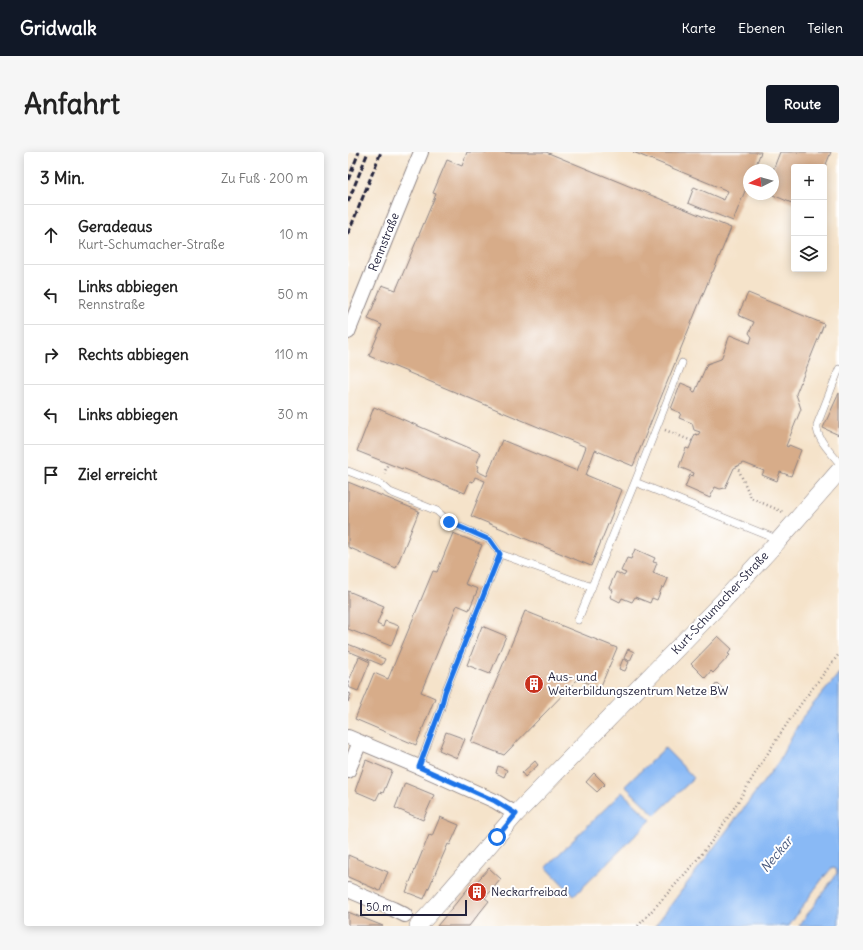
<!DOCTYPE html>
<html lang="de">
<meta charset="utf-8">
<style>
body{margin:0;font-family:Delius,sans-serif;background:#f6f6f6;color:#222}
.controls{position:absolute;right:12px;top:12px;display:grid;overflow:hidden;border-radius:4px;box-shadow:0 2px 10px #0003}
.controls button{width:36px;height:36px;display:grid;place-items:center;padding:0;border:0;border-bottom:1px solid #e0e0e0;background:#fff;color:#222;font:20px sans-serif}
.compass{position:absolute;left:395px;top:12px;width:36px;height:36px;border-radius:50%;background:#fff;box-shadow:0 2px 10px #0003;rotate:265deg}
.scale{position:absolute;left:12px;bottom:10px;width:107px;box-sizing:border-box;padding-left:4px;border:2px solid #22223b;border-top:0;font-size:11px;line-height:14px;white-space:nowrap;color:#22223b;-webkit-text-stroke:3px #fff;paint-order:stroke}
.stop{position:absolute;width:12px;height:12px;margin:-9px;border:3px solid #1a73e8;border-radius:50%;background:#fff}
.stop.end{background:#1a73e8;border-color:#fff;box-shadow:0 1px 4px #0008}
.list{margin:0;padding:0;list-style:none}
h2{display:flex;justify-content:space-between;align-items:center;height:52px;margin:0;padding:0 16px;font-size:17px}
h2 small{font-size:13px;font-weight:400;color:#767676}
.list li{display:grid;grid-template-columns:26px 1fr auto;gap:12px;align-items:center;box-sizing:border-box;height:60px;padding:0 16px;border-top:1px solid #e0e0e0}
.list b{display:block;font-size:15px;white-space:nowrap}
.list p{margin:0;font-size:13px;white-space:nowrap;color:#767676}
.list em{font-size:13px;font-style:normal;color:#767676}
.icon{flex:none;width:22px;height:22px;fill:none;stroke:currentColor;stroke-width:2;stroke-linecap:round;stroke-linejoin:round}
.map{position:relative;flex:none;width:491px;height:774px;overflow:hidden;border-radius:4px}
header{display:flex;align-items:center;gap:24px;box-sizing:border-box;height:56px;padding:0 20px;background:#111827;color:#fff}
header strong{font-size:19px}
nav{display:flex;gap:22px;margin-inline-start:auto;font-size:14px}
.intro{display:flex;align-items:center;justify-content:space-between;box-sizing:border-box;height:96px;padding:0 24px}
h1{margin:0;font-size:28px}
.button{padding:10px 18px;border-radius:4px;background:#111827;color:#fff;font-size:14px;font-weight:700}
main{display:flex;gap:24px;padding:0 24px}
aside{flex:1;background:#fff;border-radius:4px;box-shadow:0 2px 10px #0003}
.map>svg:first-child{display:block}
.water{fill:#89b9f5;stroke:#566e98}
.building{fill:#d7ac89}
.lines{fill:none;stroke-linecap:round;stroke-linejoin:round}
.service-casing{stroke:#8c8282;stroke-width:8}
.minor-casing{stroke:#8c8282;stroke-width:16}
.tertiary-casing{stroke:#8c8282;stroke-width:18}
.path{stroke:#8c8282;stroke-width:2.5;stroke-dasharray:1 3;stroke-linecap:butt}
.service{stroke:#fff;stroke-width:7}
.minor{stroke:#fff;stroke-width:14}
.tertiary{stroke:#fff;stroke-width:17}
.rail{stroke:#22223b;stroke-width:3;stroke-dasharray:6 3;stroke-linecap:butt}
.route{stroke:#1a73e8;stroke-width:5}
.labels{text-anchor:middle;stroke-width:4;stroke-linejoin:round;paint-order:stroke}
.street-label{font-size:12px;fill:#22223b;stroke:#fff}
.poi-label{font-size:12px;fill:#22223b;stroke:#fff;text-anchor:start}
.water-label{font-size:13px;font-style:italic;fill:#46577c;stroke:#fff}
</style>
<header>
<strong>Gridwalk</strong>
<nav><a>Karte</a><a>Ebenen</a><a>Teilen</a></nav>
</header>
<div class="intro"><h1>Anfahrt</h1><a class="button">Route</a></div>
<main>
<aside>
<h2>3 Min.<small>Zu Fuß · 200 m</small></h2>
<ul class="list">
<li><svg class="icon" aria-label="ahead" viewBox="0 0 24 24"><path d="M12 20V5M6 11l6-6 6 6"/></svg><div><b>Geradeaus</b><p>Kurt-Schumacher-Straße</p></div><em>10 m</em></li>
<li><svg class="icon" aria-label="left" viewBox="0 0 24 24"><path d="M17 20v-9H6M10 6l-5 5 5 5"/></svg><div><b>Links abbiegen</b><p>Rennstraße</p></div><em>50 m</em></li>
<li><svg class="icon" aria-label="right" viewBox="0 0 24 24"><path d="M7 20v-9h11M14 6l5 5-5 5"/></svg><div><b>Rechts abbiegen</b></div><em>110 m</em></li>
<li><svg class="icon" aria-label="left" viewBox="0 0 24 24"><path d="M17 20v-9H6M10 6l-5 5 5 5"/></svg><div><b>Links abbiegen</b></div><em>30 m</em></li>
<li><svg class="icon" aria-label="arrive" viewBox="0 0 24 24"><path d="M6 21V4h12l-3 4 3 4H6"/></svg><div><b>Ziel erreicht</b></div></li>
</ul>
</aside>
<div class="map">
<svg width="491" height="774" viewBox="0 0 491 774">
<rect width="100%" height="100%" fill="#fff"/>
<filter id="ink" filterUnits="userSpaceOnUse"><feTurbulence type="fractalNoise" baseFrequency=".025" numOctaves="2"/><feDisplacementMap in="SourceGraphic" scale="8" xChannelSelector="R" yChannelSelector="G"/><feConvolveMatrix kernelMatrix="1 2 1 2 8 2 1 2 1" color-interpolation-filters="sRGB"/></filter>
<filter id="wash" filterUnits="userSpaceOnUse"><feTurbulence type="fractalNoise" baseFrequency=".012" numOctaves="4" result="noise"/><feDisplacementMap in="SourceGraphic" scale="16" xChannelSelector="R" yChannelSelector="G"/><feGaussianBlur stdDeviation="0.9" result="paint"/><feColorMatrix in="noise" values="0 0 0 0 0 0 0 0 0 0 0 0 0 0 0 0 0 1.4 0 .05"/><feComposite in="paint" operator="in"/></filter>
<g filter="url(#wash)">
<rect width="100%" height="100%" fill="#f5e3ca"/>
<path class="water" d="M491 521V774H451L489 721 488 717 485 716C477 720 449 763 441 774H307L431 609C439 593 447 577 457 562 468 548 481 535 491 521Z
M317 596 346 626 307 663 277 634Z
M274 640 303 668 226 744 198 715Z"/>
<g id="blocks">
<path class="building" d="M119 0H198L383 76 365 120H364L285 314 247 298 238 323 274 338 243 414 123 364 137 329 127 325 125 330 122 329 117 341 54 316V317L9 299 26 255 133 301 128 313 131 314 129 319 139 324 154 288 229 319 238 295 21 204 34 173 20 167 34 133 48 138 88 42 85 41 99 8 114 14Z
M285 0H413L406 18H401V29L385 69 340 51 346 35 376 48 380 39Z
M432 0H483L477 15H446V52L425 43V18Z
M400 141 476 172 448 242 453 257 438 294 440 295 441 293 453 298 443 324 432 320 429 329 414 323 416 319 396 311 386 316 377 336 372 337 367 335 362 346 337 335 342 323 345 324 346 321 331 315 338 296 341 297 347 282 350 283 352 280 346 278 344 271 331 266 333 261 323 257 333 231 345 236 344 239 347 240 359 212 373 207 382 183 402 191 404 185 401 181 406 170 390 163Z
M491 241V283L475 276Z
M0 330 71 359 48 416 0 395Z
M105 381 134 393 117 432 130 437 121 458 109 453 73 540 87 546 68 593 7 567 26 521 40 527 85 419 89 420Z
M287 397 307 406 305 410 309 411 305 421 320 427 316 436 314 435 309 448 304 446 302 451 287 445 284 450 274 446 272 450 262 445 265 438 261 436 268 420 276 424 278 421 273 419 279 406 283 407Z
M0 439 36 454 29 472 35 475 37 469 51 474 43 494 0 477Z
M177 459 269 496 252 536 230 527 156 603 123 590Z
M134 474 158 484 142 522 119 513Z
M370 484 384 497 380 502 382 503 365 521 363 519 357 526 343 512Z
M0 492 37 507 34 513 0 499Z
M280 497 286 500 282 509 276 506Z
M11 505 22 510 10 539 0 535V531Z
M275 507 281 510 277 519 271 517Z
M369 531 376 538 371 543 365 536Z
M0 541 3 542 0 550Z
M98 580 117 587 109 606 91 598Z
M18 608 44 619 35 641 32 640 28 648 7 639Z
M187 609 190 613 177 625 174 621Z
M150 614 159 618 156 625 148 621Z
M246 621 257 632 249 640 238 630Z
M57 631 86 643 75 668 47 656Z
M92 665 111 673 102 693 100 692 76 747 58 740 81 683 84 684Z
M0 703 40 720 32 739 0 725Z
M141 716 153 727 137 746 141 749 121 774H89L123 733 124 735Z
M0 760 35 774H0Z"/>
</g>
</g>
<g filter="url(#ink)">
<use href="#blocks" fill-opacity="0" stroke="#8c8282" stroke-width="1"/>
<g class="lines">
<defs>
<path id="service" d="M491 217 469 273C468 287 483 300 491 311
M0 319 33 332 42 340 89 359 101 370 142 388 152 402
M287 330 334 211
M230 468 287 330 431 388
M71 615 93 556 97 540 152 402 244 435"/>
<path id="minor" d="M0 180 73 0
M0 585 71 615 147 649 168 662
M0 619 12 590
M0 738 45 757 57 763"/>
<path id="tertiary" d="M70 774 93 749 168 662 376 448 431 388 491 319"/>
</defs>
<use href="#service" class="service-casing"/>
<use href="#minor" class="minor-casing"/>
<use href="#tertiary" class="tertiary-casing"/>
<path class="path" d="M317 278 344 289
M389 314 403 346 435 360
M36 322 40 311
M290 774C316 745 343 717 366 686 390 652 410 615 433 581 451 553 471 528 491 502"/>
<use href="#service" class="service"/>
<use href="#minor" class="minor"/>
<use href="#tertiary" class="tertiary"/>
<path class="rail" d="M0 28 11 0
M0 50 20 0
M0 82 33 0"/>
</g>
</g>
<g class="lines" filter="url(#ink)">
<path class="route" d="M101 370 142 388 152 402 97 540 93 556 71 615 147 649 168 662 149 685"/>
</g>
<defs>
<symbol id="building-disc" viewBox="-11 -11 22 22"><circle r="9.5" fill="#c8321e" stroke="#fff"/><path d="M-4-6H4V6H1V3H-1V6H-4ZM-2.5-4.3h1.7v1.8h-1.7ZM.8-4.3h1.7v1.8H.8ZM-2.5-1h1.7V.8h-1.7ZM.8-1h1.7V.8H.8Z" fill="#fff"/></symbol>
</defs>
<g fill-rule="evenodd">
<use href="#building-disc" x="175" y="521" width="22" height="22"/>
<use href="#building-disc" x="118" y="729" width="22" height="22"/>
</g>
<g class="labels">
<g class="street-label">
<text transform="translate(36 90) rotate(-68)" y="4">Rennstraße</text>
<text transform="translate(372 451) rotate(-47)" y="4">Kurt-Schumacher-Straße</text>
</g>
<g class="poi-label">
<text x="200" y="529">Aus- und<tspan x="200" dy="14">Weiterbildungszentrum Netze BW</tspan></text>
<text x="143" y="744">Neckarfreibad</text>
</g>
<g class="water-label">
<text transform="translate(428 702) rotate(-50)" y="5">Neckar</text>
</g>
</g>
</svg>
<div class="controls">
<button>+</button>
<button>−</button>
<button><svg class="icon" aria-label="layers" viewBox="0 0 24 24"><path d="M12 4l9 5-9 5-9-5zM3 14l9 5 9-5"/></svg></button>
</div>
<svg class="compass" viewBox="-18 -18 36 36"><path d="M0-13l5 13h-10z" fill="#e53935"/><path d="M0 13l5-13h-10z" fill="#767676"/></svg>
<div class="scale">50 m</div>
<div class="stop" style="left:149px;top:685px"></div>
<div class="stop end" style="left:101px;top:370px"></div>
</div>
</main>
